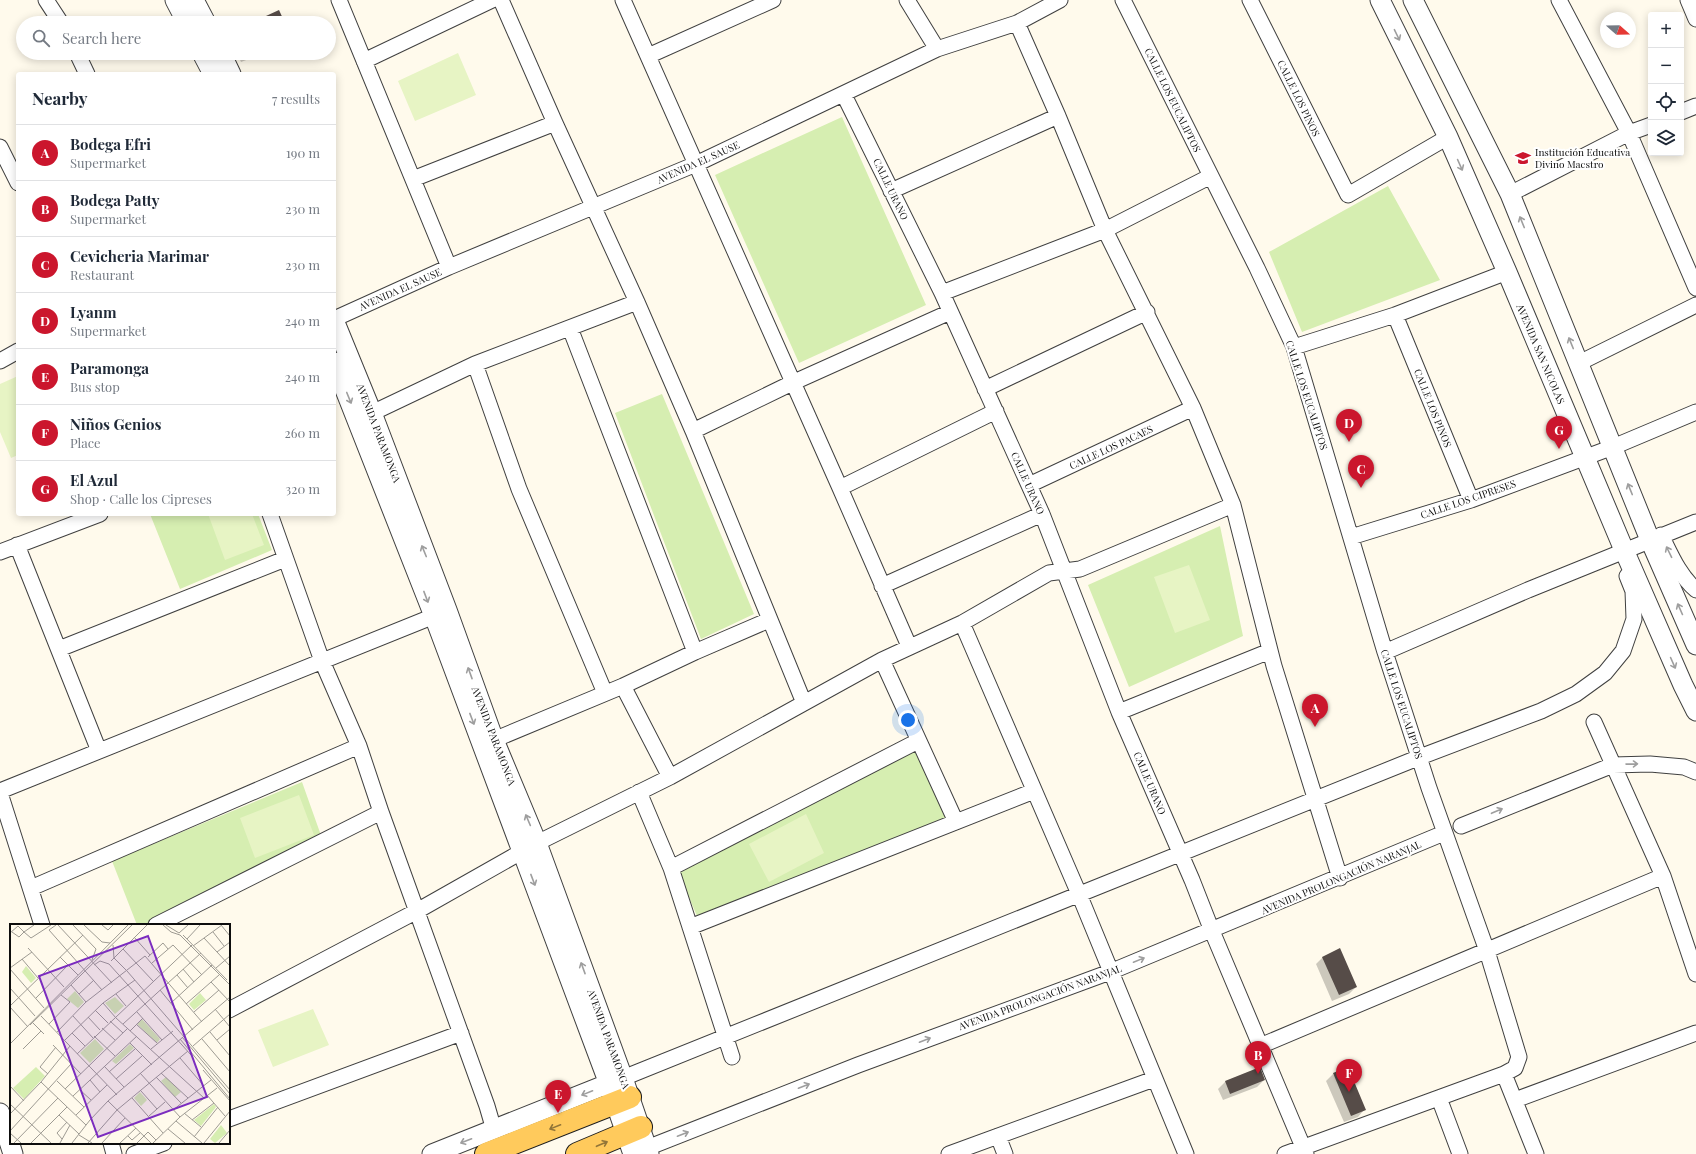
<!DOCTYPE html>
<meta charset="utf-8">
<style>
body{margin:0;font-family:"Playfair Display",serif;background:#f2f2f3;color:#1f2937}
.controls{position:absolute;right:12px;top:12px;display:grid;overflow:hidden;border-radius:4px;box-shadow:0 2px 10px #0003}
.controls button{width:36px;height:36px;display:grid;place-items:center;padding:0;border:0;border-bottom:1px solid #e0e1e3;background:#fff;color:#1f2937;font:20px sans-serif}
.compass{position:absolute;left:1600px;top:12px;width:36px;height:36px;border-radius:50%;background:#fff;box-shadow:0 2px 10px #0003;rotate:110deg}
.you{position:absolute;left:908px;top:720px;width:14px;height:14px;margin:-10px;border:3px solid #fff;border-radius:50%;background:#1a73e8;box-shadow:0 0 0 6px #1a73e833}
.badge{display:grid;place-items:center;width:26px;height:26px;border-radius:50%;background:#cb162d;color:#fff;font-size:13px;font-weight:700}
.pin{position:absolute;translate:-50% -33px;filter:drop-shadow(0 1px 2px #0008)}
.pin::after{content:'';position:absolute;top:21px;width:14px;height:12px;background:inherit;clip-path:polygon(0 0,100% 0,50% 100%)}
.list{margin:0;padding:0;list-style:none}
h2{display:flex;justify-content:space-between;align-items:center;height:52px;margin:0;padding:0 16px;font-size:17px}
h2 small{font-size:13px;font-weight:400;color:#747a83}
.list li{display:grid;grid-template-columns:26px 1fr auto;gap:12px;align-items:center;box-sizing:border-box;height:56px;padding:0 16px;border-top:1px solid #e0e1e3}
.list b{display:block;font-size:15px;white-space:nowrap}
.list p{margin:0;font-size:13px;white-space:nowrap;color:#747a83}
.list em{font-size:13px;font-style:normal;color:#747a83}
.icon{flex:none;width:22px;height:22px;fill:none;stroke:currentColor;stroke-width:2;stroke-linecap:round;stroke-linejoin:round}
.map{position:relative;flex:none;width:1696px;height:1154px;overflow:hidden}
.search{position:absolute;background:#fff;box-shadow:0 2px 10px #0003;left:16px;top:16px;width:320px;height:44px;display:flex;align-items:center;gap:10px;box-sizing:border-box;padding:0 14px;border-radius:22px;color:#747a83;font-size:15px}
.panel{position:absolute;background:#fff;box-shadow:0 2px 10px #0003;left:16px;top:72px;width:320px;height:444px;border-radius:4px}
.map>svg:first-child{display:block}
.green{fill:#d6eeb1}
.pitch{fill:#e7f4c4}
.shadow{fill:#0003}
.building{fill:#564c48}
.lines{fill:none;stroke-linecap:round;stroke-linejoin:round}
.minor-casing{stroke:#404040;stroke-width:17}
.tertiary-casing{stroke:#404040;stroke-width:21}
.primary-casing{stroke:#1e1e1e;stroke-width:24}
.minor{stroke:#fff;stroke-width:15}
.tertiary{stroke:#fff;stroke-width:19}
.primary{stroke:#ffca5c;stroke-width:22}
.oneway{stroke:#9e9e9e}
.oneway2{stroke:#927538}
.labels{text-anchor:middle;stroke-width:4;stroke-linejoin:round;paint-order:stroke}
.street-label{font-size:10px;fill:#0d0d0d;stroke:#fff}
.poi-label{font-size:10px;fill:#0d0d0d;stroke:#fff;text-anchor:start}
.inset-road{fill:none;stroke:#9e9b93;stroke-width:1}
.view{fill:#7b2cbf;fill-opacity:0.15;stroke:#7b2cbf;stroke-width:2}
.inset-edge{fill:none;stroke:#0d0d0d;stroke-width:2}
</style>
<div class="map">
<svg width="1696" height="1154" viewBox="0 0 1696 1154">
<rect width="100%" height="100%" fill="#fffaec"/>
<path class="green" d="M842 117 926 305 799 363 715 175Z
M1388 186 1440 280 1302 332 1269 252Z
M662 394 754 614 701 639 615 413Z
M150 514H258L272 550 180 589Z
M1220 526 1243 636 1129 687 1088 585Z
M915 751 947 817 697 916 678 872Z
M302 782 323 841 145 925H137L112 861Z"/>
<path class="pitch" d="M458 53 476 95 415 121 398 81Z
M18 376V455L11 458 0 432V384Z
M208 514H252L264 545 225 560Z
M1189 565 1210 620 1175 633 1154 577Z
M299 795 314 835 255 858 240 818Z
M806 814 824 853 769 882 749 844Z
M313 1009 329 1045 273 1067 258 1030Z"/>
<path class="shadow" d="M237 53H264L241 62Z
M1323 957 1356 987 1349 994 1332 1001 1316 964Z
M1259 1069 1264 1080 1257 1087 1223 1100 1218 1089 1225 1082Z
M1333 1074 1364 1110 1358 1117 1344 1122 1326 1081Z"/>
<path class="building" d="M279 10 285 23H251Z
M1340 948 1357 987 1339 995 1322 957Z
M1260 1067 1265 1080 1230 1094 1225 1081Z
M1348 1067 1366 1110 1351 1116 1333 1073Z"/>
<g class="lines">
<defs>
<path id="minor" d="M46 0 61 23
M339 0 449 267
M501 0 555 123 637 302 693 431 804 703
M623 0 840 488 909 646
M907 0 937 49
M1123 0 1257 268 1294 347 1385 652 1429 788 1487 951 1519 1057 1515 1068 1504 1074 1285 1154
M1250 0 1348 195 1448 137
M1559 0 1629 133 1696 288
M1688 0 1696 19
M1017 23 1058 116 1105 230 1193 408 1233 505 1274 666 1340 878
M77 53 87 74
M648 56 773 0
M364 61 492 0
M844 95 942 293 1042 514 1119 712 1192 880 1212 931 1306 1154
M1681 112 1696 106
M0 147 18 183
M413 179 555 123
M891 191 1058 116
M1510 194 1629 133 1651 125
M942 293 1105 230 1211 176
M1395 315 1471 500
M334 319 449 267 696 164 937 49 1017 23 1060 0
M570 328 695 652
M1294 347 1395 315 1507 272
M0 361 18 351
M1579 363 1696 305
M475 364 519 489 605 693
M985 389 1147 312
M372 413 475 364 637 302
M693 431 792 383 950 312
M1029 485 1193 408
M840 488 996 411
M270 514 322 661 359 746 381 812 487 1106 494 1130
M1661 535C1671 555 1679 575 1696 590
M1351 537 1471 500 1613 447 1696 412
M17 545 99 751
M0 552 100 514
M882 586 1042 514
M962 623 1079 894 1186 1154
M59 649 285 559
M1385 652 1528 590 1696 522
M882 660 956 822
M623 686 670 777
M1119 712 1270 651
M1594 722 1663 876 1696 974
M484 744 623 686 695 652 769 620
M0 791 444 612
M639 792 671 868 732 1057
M0 793 42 925
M1461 826 1613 765 1650 764 1684 767 1696 772
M671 868 918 741
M31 888 359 746
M156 925 381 812
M690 927 1034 791
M229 1010 417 911 537 843 670 777 882 660 962 623 1049 573 1080 569 1233 505
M1260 1046 1663 876
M1504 1074 1536 1154
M623 1078 1420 757 1541 711 1576 694 1605 673 1623 651 1634 619 1633 591 1627 576
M1439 1098 1460 1154
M1515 1100 1696 1033
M229 1119 461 1033
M998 1136 1005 1154
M111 1143 114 1154
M647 1148 858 1065 1110 972 1444 833
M134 1154 164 1143
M949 1154 1154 1079"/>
<path id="tertiary" d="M175 0 187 23
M194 0 206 23
M1380 0 1448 137 1507 272 1624 550 1683 685 1696 711
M1413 0 1510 194 1650 540 1696 645
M202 53 213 74
M221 53 231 74
M334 320 372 413 447 610 494 740 537 843 623 1078 649 1154
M334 362 434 616 609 1084 633 1154
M0 1113 13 1154
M432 1154 620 1079"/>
<path id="primary" d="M486 1154 630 1097
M577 1154 641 1127"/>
</defs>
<use href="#minor" class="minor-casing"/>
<use href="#tertiary" class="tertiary-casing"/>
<use href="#primary" class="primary-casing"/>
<use href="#minor" class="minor"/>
<use href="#tertiary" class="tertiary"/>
<use href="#primary" class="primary"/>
</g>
<defs><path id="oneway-shaft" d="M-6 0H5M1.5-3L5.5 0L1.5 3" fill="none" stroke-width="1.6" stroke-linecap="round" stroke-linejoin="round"/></defs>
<g class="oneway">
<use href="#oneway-shaft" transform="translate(1397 35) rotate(64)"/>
<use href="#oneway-shaft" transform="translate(1460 165) rotate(66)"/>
<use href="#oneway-shaft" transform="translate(1522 222) rotate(-112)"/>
<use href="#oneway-shaft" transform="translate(1571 343) rotate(-112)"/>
<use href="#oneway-shaft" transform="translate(349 398) rotate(68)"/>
<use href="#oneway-shaft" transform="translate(1630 489) rotate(-112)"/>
<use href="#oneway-shaft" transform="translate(424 551) rotate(-112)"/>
<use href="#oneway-shaft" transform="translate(1669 552) rotate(-116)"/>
<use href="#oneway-shaft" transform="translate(426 597) rotate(69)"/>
<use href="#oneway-shaft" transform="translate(1680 609) rotate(-114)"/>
<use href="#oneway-shaft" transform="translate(1673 663) rotate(66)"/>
<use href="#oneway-shaft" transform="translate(470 673) rotate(-110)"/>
<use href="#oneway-shaft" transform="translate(472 719) rotate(69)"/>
<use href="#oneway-shaft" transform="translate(1632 764) rotate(-1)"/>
<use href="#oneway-shaft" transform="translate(1497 811) rotate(-23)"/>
<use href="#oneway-shaft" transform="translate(528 820) rotate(-113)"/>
<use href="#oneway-shaft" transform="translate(533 880) rotate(69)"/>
<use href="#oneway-shaft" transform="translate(1139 960) rotate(-22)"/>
<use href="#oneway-shaft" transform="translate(583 968) rotate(-110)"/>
<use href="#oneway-shaft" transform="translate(925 1040) rotate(-21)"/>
<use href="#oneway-shaft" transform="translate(804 1086) rotate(-21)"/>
<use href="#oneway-shaft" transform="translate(587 1093) rotate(158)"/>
<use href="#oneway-shaft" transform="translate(683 1134) rotate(-21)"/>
<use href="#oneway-shaft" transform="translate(466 1141) rotate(159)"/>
</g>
<g class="oneway2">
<use href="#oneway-shaft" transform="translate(555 1127) rotate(158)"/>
<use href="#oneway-shaft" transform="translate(602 1144) rotate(-23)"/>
</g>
<defs>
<symbol id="school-bare" viewBox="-9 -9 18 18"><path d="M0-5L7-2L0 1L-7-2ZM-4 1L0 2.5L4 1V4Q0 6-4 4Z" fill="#cb162d" stroke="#fff" stroke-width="2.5" paint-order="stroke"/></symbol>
</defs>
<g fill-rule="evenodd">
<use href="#school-bare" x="1512" y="147" width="22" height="22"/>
</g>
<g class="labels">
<g class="street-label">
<text transform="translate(1299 98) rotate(64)" y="4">CALLE LOS PINOS</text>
<text transform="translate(1173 100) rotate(64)" y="4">CALLE LOS EUCALIPTOS</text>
<text transform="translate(698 162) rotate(-24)" y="4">AVENIDA EL SAUSE</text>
<text transform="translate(891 189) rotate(64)" y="4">CALLE URANO</text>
<text transform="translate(400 289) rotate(-24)" y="4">AVENIDA EL SAUSE</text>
<text transform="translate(1541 354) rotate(67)" y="4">AVENIDA SAN NICOLAS</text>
<text transform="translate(1307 395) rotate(72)" y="4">CALLE LOS EUCALIPTOS</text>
<text transform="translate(1433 408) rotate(68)" y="4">CALLE LOS PINOS</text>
<text transform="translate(379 433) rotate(69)" y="4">AVENIDA PARAMONGA</text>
<text transform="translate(1111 447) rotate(-25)" y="4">CALLE LOS PACAES</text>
<text transform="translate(1028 483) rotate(66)" y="4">CALLE URANO</text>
<text transform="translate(1468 499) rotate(-19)" y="4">CALLE LOS CIPRESES</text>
<text transform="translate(1402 704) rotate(72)" y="4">CALLE LOS EUCALIPTOS</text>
<text transform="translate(494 736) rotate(69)" y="4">AVENIDA PARAMONGA</text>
<text transform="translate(1150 783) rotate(67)" y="4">CALLE URANO</text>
<text transform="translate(1341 877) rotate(-23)" y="4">AVENIDA PROLONGACIÓN NARANJAL</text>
<text transform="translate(1040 997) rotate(-20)" y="4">AVENIDA PROLONGACIÓN NARANJAL</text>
<text transform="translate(609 1039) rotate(70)" y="4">AVENIDA PARAMONGA</text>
</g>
<g class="poi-label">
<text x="1535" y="156">Institución Educativa<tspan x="1535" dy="12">Divino Maestro</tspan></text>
</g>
</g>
<g transform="translate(10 924)">
<rect width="220" height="220" fill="#fffaec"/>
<path d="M16 42 26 54 21 59 12 48ZM65 67 74 78 68 84 57 75ZM190 69 196 76 184 86 179 80ZM105 73 114 82 105 90 95 79ZM132 95 150 115 147 119 127 100ZM85 115 94 125 80 139 70 129ZM120 120 124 124 106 140 102 137ZM26 143 35 152 14 175 3 164ZM156 153 171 168 165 173 151 157ZM130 168 137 176 131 182 124 174ZM204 180 206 183 191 202 184 196ZM211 201 217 209 205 219 200 215Z" fill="#d6eeb1"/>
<path class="inset-road" d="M46 1 39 6 92 66M48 1 102 59M63 1 86 25 82 36M74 1 92 18 100 19M92 1 98 6 103 1M153 1 161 8 170 11 220 61M156 1 169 9M211 1 220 12M2 8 9 13 14 8 21 14 41 1M203 8 214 22M0 9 8 2 14 8 24 1M169 9 178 1M173 11 217 56M124 13 140 31M194 14 220 42M177 15 190 1M103 21 104 34 116 46M183 22 212 1M18 24 54 63M113 25 143 57M207 28 220 18M50 33 68 51M138 33 153 19 158 25M12 35 28 54M101 37 137 1M142 39 163 21 192 51M84 41 90 37 99 40 181 131M0 44 22 28M206 44 220 32M0 45 34 84M173 45 184 58M117 47 220 166M167 51 178 64M201 58 220 78M61 61 76 78M0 64 25 92M150 66 183 106M69 70 84 56M106 70 116 82M26 74 58 41M93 79 106 94 194 174M161 79 202 41M176 80 209 51M0 82 73 11M0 83 18 103M205 85 220 103M85 86 98 99M127 88 152 116M184 88 209 66M31 92 107 171M63 92 83 114M78 93 90 106M100 97 113 109M23 99 34 110M39 100 60 78 51 71M113 100 191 29M126 100 147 119M20 101 122 1M92 104 105 116M120 107 133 94M47 108 76 78 135 32 192 98M200 108 220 132M62 109 75 122M84 112 105 132M172 113 220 170M170 115 220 175M192 115 220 148M55 116 93 79 125 56M207 116 220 105M120 119 142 141M0 120 118 1M43 121 71 150M183 122 220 90M13 125 31 107M141 125 163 107M67 130 182 21M170 134 194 162M94 142 114 163M193 146 220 177M99 148 125 125M130 149 170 193M151 149 178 174M38 150 30 143 46 123M146 153 171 179M106 155 132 132M80 156 90 168M47 157 74 183M31 158 76 201M0 162 14 177M55 165 118 104M70 166 81 176M131 167 147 185M197 171 215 192M63 172 127 112M122 174 153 209M98 177 141 219M0 180 41 219M163 186 201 156M174 189 191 203M0 190 31 158 60 122M49 191 69 210M66 191 97 161M139 192 155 178M182 196 204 179M166 197 192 219M158 205 175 219M0 207 61 140M0 209 11 219M69 211 82 219M118 212 122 216 130 209M184 213 208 183M52 215 47 209 57 198M4 219 48 174M21 219 57 183M50 219 60 201M62 219 80 196 98 177 220 73M78 219 107 186 178 127M92 219 115 194M110 219 126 204M127 219 138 208 146 216M143 219 170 193 207 164M194 219 220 187M209 219 220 206"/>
<path class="view" d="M138 12 197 173 88 213 29 52Z"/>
<rect width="220" height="220" class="inset-edge"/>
</g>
</svg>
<div class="controls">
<button>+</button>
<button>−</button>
<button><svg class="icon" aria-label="locate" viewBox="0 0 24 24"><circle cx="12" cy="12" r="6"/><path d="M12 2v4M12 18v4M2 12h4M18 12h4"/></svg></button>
<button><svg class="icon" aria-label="layers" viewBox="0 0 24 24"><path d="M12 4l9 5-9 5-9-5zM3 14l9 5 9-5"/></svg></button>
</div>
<svg class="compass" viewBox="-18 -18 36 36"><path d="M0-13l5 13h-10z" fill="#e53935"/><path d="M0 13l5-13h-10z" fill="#747a83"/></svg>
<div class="you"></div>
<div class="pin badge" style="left:1315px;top:727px">A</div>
<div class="pin badge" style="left:1258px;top:1074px">B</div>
<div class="pin badge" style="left:1361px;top:488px">C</div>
<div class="pin badge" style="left:1349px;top:442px">D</div>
<div class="pin badge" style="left:558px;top:1113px">E</div>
<div class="pin badge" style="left:1349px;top:1092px">F</div>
<div class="pin badge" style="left:1559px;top:449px">G</div>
<div class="search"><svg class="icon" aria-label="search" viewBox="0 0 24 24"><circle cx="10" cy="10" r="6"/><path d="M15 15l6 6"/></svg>Search here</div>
<section class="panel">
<h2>Nearby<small>7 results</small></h2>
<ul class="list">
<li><span class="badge">A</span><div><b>Bodega Efri</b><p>Supermarket</p></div><em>190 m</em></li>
<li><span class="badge">B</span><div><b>Bodega Patty</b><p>Supermarket</p></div><em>230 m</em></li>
<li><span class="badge">C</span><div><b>Cevicheria Marimar</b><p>Restaurant</p></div><em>230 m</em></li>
<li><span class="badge">D</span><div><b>Lyanm</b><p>Supermarket</p></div><em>240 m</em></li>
<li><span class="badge">E</span><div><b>Paramonga</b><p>Bus stop</p></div><em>240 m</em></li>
<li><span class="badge">F</span><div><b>Niños Genios</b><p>Place</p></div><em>260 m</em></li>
<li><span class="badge">G</span><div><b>El Azul</b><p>Shop · Calle los Cipreses</p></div><em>320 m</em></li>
</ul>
</section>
</div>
